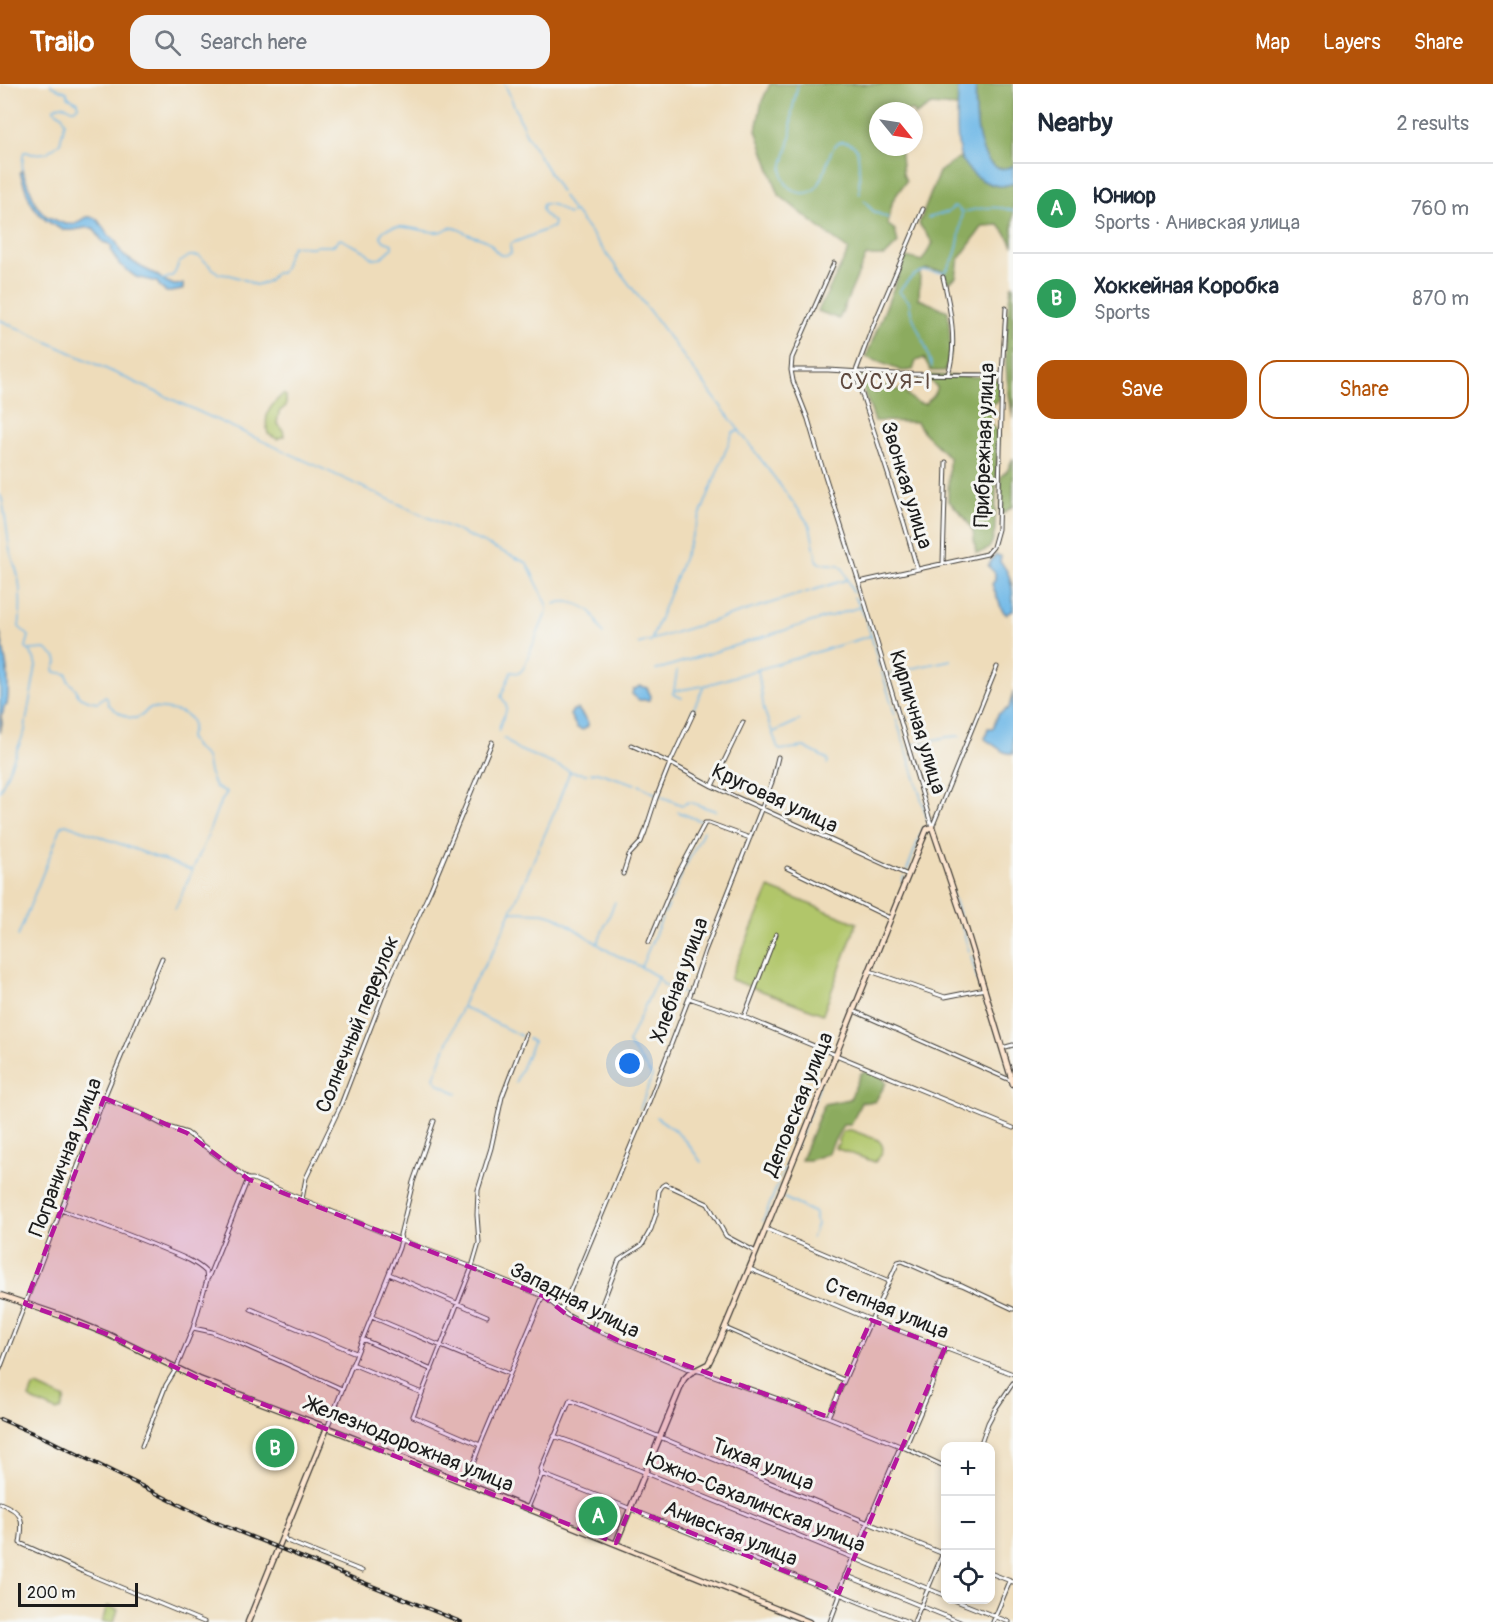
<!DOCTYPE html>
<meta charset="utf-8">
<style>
body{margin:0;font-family:Pangolin,sans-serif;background:#f2f2f3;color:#1f2937}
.controls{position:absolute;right:18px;bottom:18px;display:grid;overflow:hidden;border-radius:12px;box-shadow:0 3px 9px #0003}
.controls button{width:54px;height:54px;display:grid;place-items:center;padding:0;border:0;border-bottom:2px solid #e0e1e3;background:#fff;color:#1f2937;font:30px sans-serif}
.compass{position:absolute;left:869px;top:18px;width:54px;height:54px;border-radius:50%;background:#fff;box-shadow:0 3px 9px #0003;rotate:120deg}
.scale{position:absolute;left:18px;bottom:15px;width:120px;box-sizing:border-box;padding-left:6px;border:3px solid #1c1c1c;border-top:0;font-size:16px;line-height:21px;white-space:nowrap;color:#1c1c1c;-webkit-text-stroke:4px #f6f6f2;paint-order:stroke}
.you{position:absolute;left:630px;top:980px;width:21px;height:21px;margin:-15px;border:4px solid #fff;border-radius:50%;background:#1a73e8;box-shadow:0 0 0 9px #1a73e833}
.badge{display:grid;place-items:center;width:39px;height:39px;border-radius:50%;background:#b45309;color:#fff;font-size:20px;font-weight:700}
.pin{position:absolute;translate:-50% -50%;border:3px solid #fff;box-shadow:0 2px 6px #0006}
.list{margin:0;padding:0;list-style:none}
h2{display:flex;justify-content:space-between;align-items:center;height:78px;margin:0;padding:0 24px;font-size:26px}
h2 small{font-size:20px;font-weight:400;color:#747a83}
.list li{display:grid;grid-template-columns:39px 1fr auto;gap:18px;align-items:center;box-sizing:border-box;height:90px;padding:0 24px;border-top:2px solid #e0e1e3}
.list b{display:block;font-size:22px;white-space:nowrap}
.list p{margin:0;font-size:20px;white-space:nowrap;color:#747a83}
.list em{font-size:20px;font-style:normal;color:#747a83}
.actions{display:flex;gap:12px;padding:18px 24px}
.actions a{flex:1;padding:14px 0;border:2px solid #b45309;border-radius:18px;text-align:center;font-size:21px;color:#b45309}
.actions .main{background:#b45309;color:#fff}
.icon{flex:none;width:33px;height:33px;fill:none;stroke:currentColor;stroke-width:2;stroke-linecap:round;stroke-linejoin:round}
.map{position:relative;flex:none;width:1013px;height:1538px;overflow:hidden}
header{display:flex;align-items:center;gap:36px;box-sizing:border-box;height:84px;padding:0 30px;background:#b45309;color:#fff}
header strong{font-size:28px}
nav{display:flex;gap:33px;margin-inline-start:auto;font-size:21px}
.search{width:420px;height:54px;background:#f2f2f3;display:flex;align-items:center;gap:15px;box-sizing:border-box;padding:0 21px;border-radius:18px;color:#747a83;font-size:22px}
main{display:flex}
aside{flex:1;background:#fff}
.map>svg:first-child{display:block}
.green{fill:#b1c66a;stroke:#667143;stroke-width:1.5}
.forest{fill:#8cab5e;stroke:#54643d;stroke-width:1.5}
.water{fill:#6eb8e7;stroke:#456a82;stroke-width:1.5}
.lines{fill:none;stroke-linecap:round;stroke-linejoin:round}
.stream{stroke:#6eb8e7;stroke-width:1.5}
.street-casing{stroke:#3c3934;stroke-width:5}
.secondary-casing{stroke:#3c3934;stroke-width:7}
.street{stroke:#fff;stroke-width:3}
.secondary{stroke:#fce5cf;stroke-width:4.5}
.rail-casing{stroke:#1c1c1c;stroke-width:4}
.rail{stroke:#f6f6f2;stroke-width:1.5;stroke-dasharray:4.5;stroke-linecap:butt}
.marked{fill:#b5179e;fill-opacity:0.2;stroke:#b5179e;stroke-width:4.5;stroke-dasharray:12 8;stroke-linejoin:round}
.labels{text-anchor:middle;stroke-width:6;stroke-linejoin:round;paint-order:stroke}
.street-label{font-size:21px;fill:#1c1c1c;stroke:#f6f6f2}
.neighbourhood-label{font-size:22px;letter-spacing:1.5px;fill:#604b40;stroke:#f6f6f2}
</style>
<header>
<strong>Trailo</strong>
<div class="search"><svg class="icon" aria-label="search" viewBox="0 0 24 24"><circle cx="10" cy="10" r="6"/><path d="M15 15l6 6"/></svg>Search here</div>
<nav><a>Map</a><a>Layers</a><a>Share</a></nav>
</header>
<main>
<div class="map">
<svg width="1013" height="1538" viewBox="0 0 1013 1538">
<rect width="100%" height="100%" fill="#f6f6f2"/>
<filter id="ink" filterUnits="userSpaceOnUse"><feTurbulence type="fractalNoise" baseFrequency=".0167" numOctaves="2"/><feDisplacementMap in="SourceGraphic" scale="12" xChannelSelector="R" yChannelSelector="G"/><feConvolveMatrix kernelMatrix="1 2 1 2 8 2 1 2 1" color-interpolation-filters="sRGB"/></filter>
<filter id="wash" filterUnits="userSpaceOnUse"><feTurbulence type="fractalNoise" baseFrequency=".008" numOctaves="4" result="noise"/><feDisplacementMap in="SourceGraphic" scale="24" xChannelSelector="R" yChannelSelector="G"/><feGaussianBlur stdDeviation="1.35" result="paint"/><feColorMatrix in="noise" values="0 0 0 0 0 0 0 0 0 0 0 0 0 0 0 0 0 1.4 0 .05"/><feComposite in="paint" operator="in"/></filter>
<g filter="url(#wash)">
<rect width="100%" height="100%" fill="#eedcba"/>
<path class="green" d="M283 310 286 312V322L279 328 277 339 283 346 284 352 277 355 268 350C263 331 269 323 283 310Z
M769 804 857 839 823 930 730 895Z
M847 1046H851L878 1056C888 1065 880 1071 875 1078L835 1064 836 1061H839L838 1056 842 1048Z
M37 1302 63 1314 65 1315 61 1325 57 1327 32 1316 29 1314 33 1304Z
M268 1356 287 1364 283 1373 263 1365Z
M107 1522 118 1526 114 1538H102Z"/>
<path class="forest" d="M770 0H958V23L931 21 914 32V27H878V63H900L903 90 906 97 893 116 887 140 895 146 898 159 885 172H866L839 235 818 227 849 166 831 153 779 111 756 46 762 17Z
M976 0H1013V82C974 100 975 20 976 0Z
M960 73C972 90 991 109 1013 99V162L1009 154 999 141 983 142 959 175 956 193 948 199 943 187 927 185 920 188 919 215 948 227 951 267 945 287H931L924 274 916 277 913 286 902 287 866 273 906 173 922 177 933 159 919 140 939 88Z
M1013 201V334C1011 323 1009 312 1008 302 1004 271 1006 233 1011 203Z
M867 290 871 306 876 309 884 302H889L894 306 903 305C910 314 915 320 926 320L934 310 937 303 928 295 927 291 991 293 1000 298 999 316 990 321 991 341 998 347 995 446C992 460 992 467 976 469L973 447 965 434 948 416 949 373 924 349 917 338 875 337 859 294Z
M1013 374V422L1001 431V392L1007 387Z
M867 987 882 993 886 999 875 1018H861L851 1041H843L827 1070 810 1076H801L824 1020 850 1015 861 989Z"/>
<path class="water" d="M958 0H976C974 21 975 100 1013 82V99C1003 104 996 102 986 98 976 94 963 82 960 71 955 49 958 23 958 0Z
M22 86 37 122 46 132 65 140H75L86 133H91L97 135 108 151 113 154 118 161 119 165 124 172 141 183 157 191 163 196 174 201 183 200V204L182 206C167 209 165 211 157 198L136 193 119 180 111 167 112 164 109 160 103 158 93 144C84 142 75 148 65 146 60 146 56 142 52 140 31 129 27 109 20 88Z
M995 471 1001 472 1000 478C1013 490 1013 509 1013 527L1006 530 1002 526 992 500 995 496V489L988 482Z
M0 548C5 572 11 596 7 621L4 623 3 629 1 632 2 639 0 649Z
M640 602 647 604 651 612 650 616H639L632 610 633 606Z
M1013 608V670L1004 668 985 655 988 644H993L998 630 1009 624C1010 618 1012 614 1013 608Z
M578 625 588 639V642L583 646 577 644 570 631 573 626Z"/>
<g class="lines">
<path class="stream" d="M505 0 526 50 561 108
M798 0C796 9 794 18 792 27 791 36 792 46 790 55 788 71 774 88 789 103 792 106 796 108 801 109 833 113 821 48 849 59 851 60 855 62 856 64 861 72 858 100 860 110
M22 86 23 71 24 68H27L32 70 46 69 60 59 65 38 62 31 54 26V24C60 19 66 21 72 25H75L78 22V18L68 13 67 8 52 2 51 0
M563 112 572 126 575 128 798 425 810 442 817 477 819 479 839 481 843 485 853 509
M864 116 873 127 888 134
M964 128C980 124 996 121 1013 127
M928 134 948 128 954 123H957L962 129C959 150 960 171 945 188 938 189 932 187 925 187 914 188 905 199 899 208L909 217 911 229 926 264 932 283
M162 196C178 190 173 191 179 179L189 172H199L219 190 230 191 245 196 255 201 267 198 276 189H281C288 180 284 173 293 162 298 161 302 163 308 163 312 164 317 161 322 162 331 162 333 163 339 156L341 155C348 160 356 162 363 166 368 168 370 174 375 175 381 176 388 168 392 164V160L384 157 381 153 382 148C401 133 434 157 448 144 457 142 462 148 470 151 477 154 482 153 488 158 493 161 495 169 501 171 506 172 507 171 511 169L510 161 512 159C526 154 540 148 553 143L554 138C548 133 539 129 543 120 553 118 560 125 568 130L575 128
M0 236 527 479 547 520V527L523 585 519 589 511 588 501 613C514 627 500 631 499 647
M0 411 2 415C5 430 7 445 9 461 10 472 16 482 18 492 21 506 21 530 19 543L29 552 26 563 34 574 36 582 26 638 25 647 0 707
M854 513C867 529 874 564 880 584
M555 520C565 514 583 521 591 528 596 534 599 543 603 550
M650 559 733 348 740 347
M638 560 846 496
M29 566 46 565 56 574 57 579 54 585 55 588 67 590 68 597 76 605 78 612 91 617 98 618 105 612 107 613 108 620C115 626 129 638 139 633 143 632 146 626 150 624 162 625 197 625 192 645 192 648 190 651 189 654L196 664 206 673 209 688 215 703 227 708 218 723 206 756 175 825
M656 586 860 523
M758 586 764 626 778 664 780 666 804 663 827 675 828 678 827 680
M882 588 895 631
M890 589 951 576
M674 606 677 587
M674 607 703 602 870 552
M673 608V610L682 614
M692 628 703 604
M896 635 904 659
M774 648 800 636
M905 661 927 734
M912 661 947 653 960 652
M570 688 587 690
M591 689 597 688 635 700
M639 701 656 710
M660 712 682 721 689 718 716 727
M678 728 701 737
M684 785C690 772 698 760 703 747
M907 786 923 744
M902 798 904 792
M949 801 960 834
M670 817 682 790
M511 828 543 829 555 832 610 868 641 883 658 893 628 959 652 992 640 1025
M664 830 669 821
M961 839 969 867
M18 852 62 741 66 740 191 786
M598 858 615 818
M971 872 980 904
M641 883 662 834
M658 893 664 901 687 911
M982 909 988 924
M463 923 521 952
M515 999 533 958 528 955
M457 1009C449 1005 437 1002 434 993L467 910 496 862 554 729 570 687 517 665 504 654
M656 1033C679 1048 686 1056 701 1078
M800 1052 817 1008 820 996
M792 1070 797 1058 792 1055
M780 1095 790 1074
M784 1114 815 1129V1136L817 1140 812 1154
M763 1137 778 1100"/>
</g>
</g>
<g filter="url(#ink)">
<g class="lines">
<defs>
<path id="street" d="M834 179 792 274 791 286 793 297 808 335 820 376 859 498 932 743
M943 193C950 222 958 261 948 290
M791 286H828L896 290 1002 291
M943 479 946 378
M917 484 904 439 856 292V287L871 247 923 125
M859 498 987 470 993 463 998 445 1002 291 1006 224
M631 661 670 679 712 702 908 791
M712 702 743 638
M933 741 997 583
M787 784 890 834
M623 790 629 771 641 758 645 748 656 714 670 679 694 628
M649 858 676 793 705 739H709L750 754
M870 887 945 913 985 905
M689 914 744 933 1013 1044
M854 927 1010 996
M744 933 776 850
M1002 964 1013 961
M104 1014 144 1031 165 1042 187 1049 248 1095H253L401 1156 472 1183 543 1212 567 1231 593 1245 686 1284 703 1288 828 1333 905 1364 946 1383
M302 1115 306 1094 340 1023 391 891 431 805 492 658
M61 1126C95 1138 128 1150 161 1164 177 1171 194 1176 206 1188L207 1196 193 1244 176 1285 166 1301 142 1362
M766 1145 889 1197
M750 1185 871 1236 1013 1290
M389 1190 487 1232
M208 1194 248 1095
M251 1225 356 1269
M561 1226 570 1207 647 1023 689 914 705 867 772 698 778 673
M372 1233C418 1252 463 1272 510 1290
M193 1244 212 1248 237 1258 342 1305
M593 1244 619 1176 642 1161 651 1145 656 1130 659 1107 662 1102 665 1100 708 1120 726 1152 756 1168
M725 1244 844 1296
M362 1255 432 1286
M352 1280 422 1309
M0 1285 104 1014 162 874
M828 1333 871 1236 898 1178 902 1177 945 1196 962 1201 1013 1225
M327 1344 399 1164 401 1156 400 1151 413 1098 434 1037
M554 1352 571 1358 946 1512
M480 1361 413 1332 472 1183 479 1159 477 1131 478 1106 491 1064 502 1013 526 950
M980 1362 988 1339 996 1324 1013 1299
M905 1364 928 1311 945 1264
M542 1390 621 1421 908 1538
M466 1399 480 1361 543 1212
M0 1419C23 1428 24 1435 20 1459L86 1489 204 1538
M528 1424 542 1390 541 1385 570 1316 946 1471
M283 1452 287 1457 362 1487
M990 1489 1013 1498
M845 1491 960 1538
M954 1516 1009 1538
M830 1538 839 1514 840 1504 900 1363
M914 1538 943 1469 942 1465 946 1455
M993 1538 1010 1497"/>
<path id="secondary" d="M0 1211 65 1233 107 1250 199 1295 336 1347 809 1538
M616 1459 684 1295 690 1289 708 1280 717 1262C790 1090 856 917 927 745L932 743 963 835 1013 1000
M248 1538 327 1344"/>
</defs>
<use href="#street" class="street-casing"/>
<use href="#secondary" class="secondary-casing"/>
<use href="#street" class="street"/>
<use href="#secondary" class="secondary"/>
<defs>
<path id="rail" d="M0 1335 49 1356 210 1436 461 1538"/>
</defs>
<use href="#rail" class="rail-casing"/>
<use href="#rail" class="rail"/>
</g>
</g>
<path class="marked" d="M104 1014 187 1049 248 1095 543 1212 567 1231 617 1256 828 1333 871 1236 945 1264 839 1509 630 1424 616 1459 199 1295 107 1250 25 1220Z"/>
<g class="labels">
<g class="street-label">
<text transform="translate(984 361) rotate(-88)" y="7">Прибрежная улица</text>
<text transform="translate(907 401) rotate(73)" y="7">Звонкая улица</text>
<text transform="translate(918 638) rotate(73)" y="7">Кирпичная улица</text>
<text transform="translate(775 714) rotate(25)" y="7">Круговая улица</text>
<text transform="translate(679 896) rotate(-70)" y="7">Хлебная улица</text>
<text transform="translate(357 940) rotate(-68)" y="7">Солнечный переулок</text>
<text transform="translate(798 1020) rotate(-68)" y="7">Деповская улица</text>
<text transform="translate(65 1073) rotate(-69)" y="7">Пограничная улица</text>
<text transform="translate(575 1216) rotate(27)" y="7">Западная улица</text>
<text transform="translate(887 1224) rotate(22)" y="7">Степная улица</text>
<text transform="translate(410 1360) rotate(22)" y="7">Железнодорожная улица</text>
<text transform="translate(763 1380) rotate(22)" y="7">Тихая улица</text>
<text transform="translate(756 1418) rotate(22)" y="7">Южно-Сахалинская улица</text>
<text transform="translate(731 1449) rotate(22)" y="7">Анивская улица</text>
</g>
<g class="neighbourhood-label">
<text x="886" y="305">СУСУЯ-I</text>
</g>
</g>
</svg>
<div class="controls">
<button>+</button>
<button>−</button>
<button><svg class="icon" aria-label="locate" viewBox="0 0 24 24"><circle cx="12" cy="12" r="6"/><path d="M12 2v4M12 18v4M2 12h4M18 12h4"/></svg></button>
</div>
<svg class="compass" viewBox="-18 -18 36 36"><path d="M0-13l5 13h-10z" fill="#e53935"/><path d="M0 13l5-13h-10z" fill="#747a83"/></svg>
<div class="scale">200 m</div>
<div class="you"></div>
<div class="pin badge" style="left:598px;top:1432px;background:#2e9e5b">A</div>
<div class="pin badge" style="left:275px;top:1364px;background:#2e9e5b">B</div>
</div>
<aside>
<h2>Nearby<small>2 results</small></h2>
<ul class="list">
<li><span class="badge" style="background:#2e9e5b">A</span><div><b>Юниор</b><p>Sports · Анивская улица</p></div><em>760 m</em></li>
<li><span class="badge" style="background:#2e9e5b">B</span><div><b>Хоккейная Коробка</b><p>Sports</p></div><em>870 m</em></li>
</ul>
<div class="actions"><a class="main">Save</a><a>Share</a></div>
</aside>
</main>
